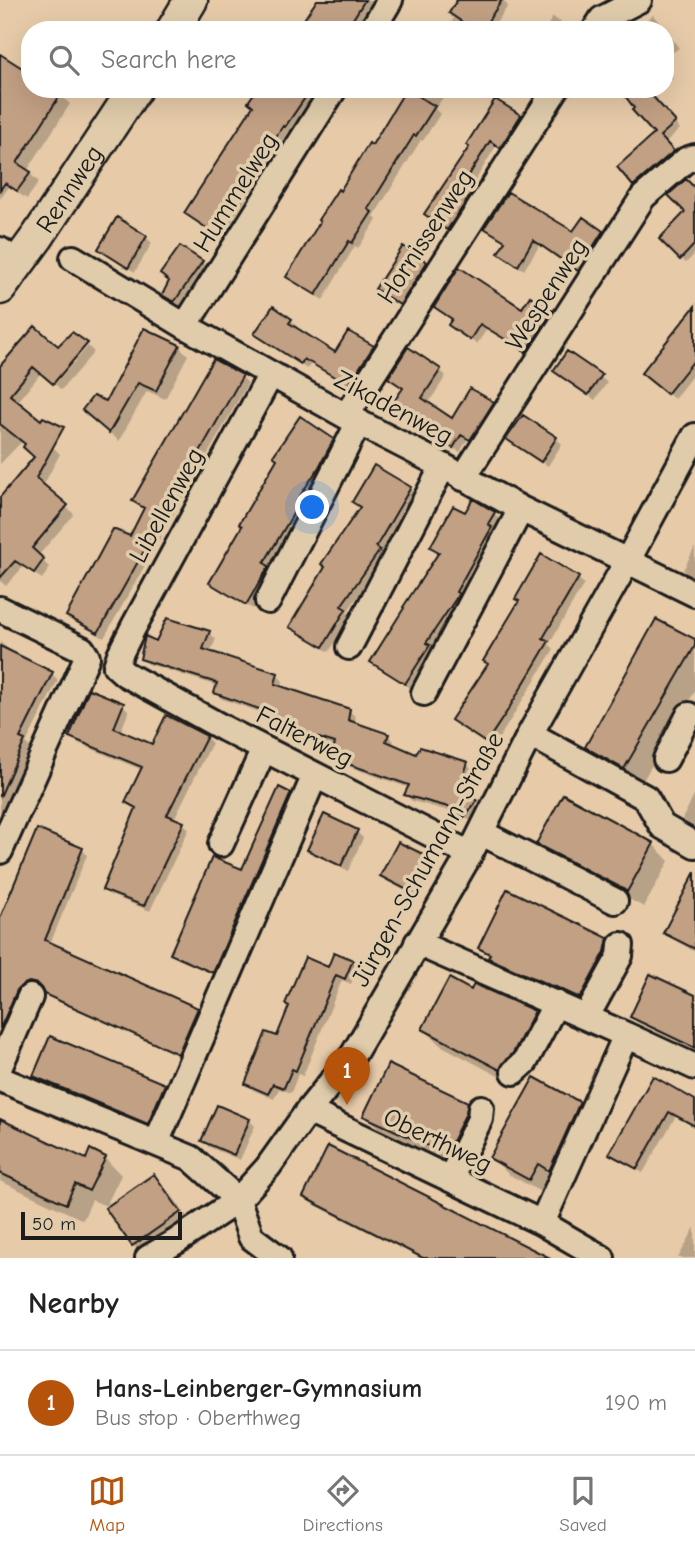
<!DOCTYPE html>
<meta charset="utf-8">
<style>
body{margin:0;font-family:"Comic Neue",sans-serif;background:#f2f2f2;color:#222}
.scale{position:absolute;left:21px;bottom:18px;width:161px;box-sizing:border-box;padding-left:7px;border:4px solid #1c1c1c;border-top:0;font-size:19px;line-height:24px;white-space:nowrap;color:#1c1c1c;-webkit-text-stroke:5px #e0ccab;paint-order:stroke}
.you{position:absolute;left:313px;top:508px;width:24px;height:24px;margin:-18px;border:5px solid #fff;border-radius:50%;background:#1a73e8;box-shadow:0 0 0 10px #1a73e833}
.badge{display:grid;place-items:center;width:46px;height:46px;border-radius:50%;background:#b45309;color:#fff;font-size:23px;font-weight:700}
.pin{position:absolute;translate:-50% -58px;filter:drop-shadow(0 2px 4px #0008)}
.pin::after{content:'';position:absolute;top:37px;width:24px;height:21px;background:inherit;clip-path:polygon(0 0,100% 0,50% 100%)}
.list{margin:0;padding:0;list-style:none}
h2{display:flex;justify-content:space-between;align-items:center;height:91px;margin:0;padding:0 28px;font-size:30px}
h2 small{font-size:23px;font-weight:400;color:#767676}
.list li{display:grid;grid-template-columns:46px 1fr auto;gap:21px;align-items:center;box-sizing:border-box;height:105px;padding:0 28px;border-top:2px solid #e0e0e0}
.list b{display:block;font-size:26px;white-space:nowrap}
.list p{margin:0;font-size:23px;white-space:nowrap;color:#767676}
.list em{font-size:23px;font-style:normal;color:#767676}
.icon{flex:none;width:38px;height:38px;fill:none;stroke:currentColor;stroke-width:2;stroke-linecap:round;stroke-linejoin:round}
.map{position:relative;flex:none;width:695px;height:1258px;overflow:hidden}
.search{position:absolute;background:#fff;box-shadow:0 7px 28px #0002;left:21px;right:21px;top:21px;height:77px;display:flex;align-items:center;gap:18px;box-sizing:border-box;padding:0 24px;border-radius:28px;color:#767676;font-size:26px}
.sheet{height:196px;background:#fff}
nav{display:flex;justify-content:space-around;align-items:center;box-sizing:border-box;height:98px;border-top:2px solid #e0e0e0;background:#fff;font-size:19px;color:#767676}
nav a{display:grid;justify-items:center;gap:4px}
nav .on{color:#b45309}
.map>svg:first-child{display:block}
.shadow{fill:#0003}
.building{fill:#c2a084;stroke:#1c1c1c;stroke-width:2}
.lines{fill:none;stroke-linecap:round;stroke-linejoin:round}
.minor-casing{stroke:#1c1c1c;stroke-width:30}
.major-casing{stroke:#1c1c1c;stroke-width:37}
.minor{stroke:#e0ccab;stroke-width:24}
.major{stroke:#e0ccab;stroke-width:32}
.labels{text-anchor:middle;stroke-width:7;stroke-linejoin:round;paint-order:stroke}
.street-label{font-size:26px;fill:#1c1c1c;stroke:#e0ccab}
</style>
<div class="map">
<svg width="695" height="1258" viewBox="0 0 695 1258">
<rect width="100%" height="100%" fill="#e7cba9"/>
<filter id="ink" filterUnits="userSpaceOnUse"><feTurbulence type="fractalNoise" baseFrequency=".0143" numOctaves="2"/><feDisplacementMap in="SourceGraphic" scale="14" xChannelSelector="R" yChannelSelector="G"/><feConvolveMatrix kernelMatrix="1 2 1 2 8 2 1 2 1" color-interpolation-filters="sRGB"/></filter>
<g filter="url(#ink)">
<path class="shadow" d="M317 0H375L356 30H298Z
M459 0H503L508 6 491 30H446L455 17Z
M653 15 665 30H633Z
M553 17 572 30H544Z
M665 30 679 48 665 58Z
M0 56 30 89 60 94 70 104 27 171 39 182 27 199 9 187 0 199Z
M665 68 673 78 665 84Z
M259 89H321L292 132 289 131 221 238 192 219 186 213 254 106Z
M408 89H449L435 109 440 114 423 141 421 140 374 216 377 220 358 248 355 246 323 300 295 283 288 277 341 193 373 147Z
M623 89H658L650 95 680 129 665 143 679 158 641 190 619 167 656 134Z
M520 116 525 122 507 152 496 146 472 186 480 194 454 234 432 219 426 214 471 147Z
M695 190V254L686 263 661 239 687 212Z
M583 219 608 239 585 275 540 245 524 270 506 259 500 253 506 243 492 234 486 228 573 234Z
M146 237 152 243 135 272 106 255 100 249Z
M202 262 208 268 180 307 170 300 164 294Z
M426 263 432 269 406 310 384 295 378 289Z
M436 307 552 312 558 318 533 357 487 329 477 344 456 331 450 325 453 320Z
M695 309V372L674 399 650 379Z
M291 320 297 326 295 329 336 355 372 347 378 353 355 390 311 364 307 369 263 340 257 334Z
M35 328 41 373 17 403 40 423 0 464V369Z
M88 346 94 352 61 390 55 384Z
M179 346 188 355 165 399 147 391 119 441 94 419 106 404Z
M409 349 440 370 446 376 428 404 452 421 493 404 499 410 476 445 467 440 460 452 435 438 429 432 430 430 401 410 395 404 405 389 390 378Z
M562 376 601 377 607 383 595 400Z
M242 377 248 383 104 638 74 622 68 616 130 538 145 510 134 501Z
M556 438 562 444 548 466 514 445 508 439Z
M333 440 339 446 270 569 274 574 253 609 217 589 211 583Z
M53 447 60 454 43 486 74 514 38 556 50 568 42 579 23 567 6 586 0 581V500Z
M374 468 410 489 416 495 382 553 385 557 347 612 351 616 329 652 297 633 291 627 361 508 354 502Z
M494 513 500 519 494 531 497 534 464 601 432 650 435 653 412 689 378 668 372 661 438 553 432 547Z
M695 547V581L683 570Z
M578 578 584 584 549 644 554 649 493 748 459 726 453 720 489 665Z
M168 620 209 633 216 639 210 653 277 675 283 681 281 688 349 711 356 717 354 724 388 735 394 741 392 746 417 756 467 764 473 770 465 794 481 808 471 821 460 814 412 801 406 795 409 788 339 763 333 757 336 747 284 730 278 724 280 719 222 699 216 693 218 686 148 664 142 658 157 644Z
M695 641V691L641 784 604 764 587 747Z
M0 642 11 651 10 653 52 674 58 680 26 743 30 748 0 818Z
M123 705 129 711 120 733 153 747 206 737 212 743 174 819 183 823 189 829 150 911 110 895 104 889 137 810 127 802 142 770 78 743 71 737Z
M290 794 296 800 219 977 178 959 172 954 242 872Z
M695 794V829L682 819Z
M357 832 363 838 348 871 315 855 309 849Z
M538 843 653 844 669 861 644 907 555 860Z
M82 849 87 855 50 944 197 1010 203 1016 184 1058 52 999 44 989 36 987 0 1042V923Z
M426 858 432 864 416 896 388 882 382 876Z
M695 876V952L671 938 665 932Z
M607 940 624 957 597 1014 507 974 480 948Z
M352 961 358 968 351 984 342 980 303 1076 298 1074 291 1093 279 1089 274 1099 253 1090 247 1084 329 969Z
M472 992 534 1013 551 1029 517 1086 440 1045 424 1029Z
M632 1017 695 1020V1050L638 1023Z
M35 1076 164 1085 170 1091 154 1129 41 1082Z
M654 1078 695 1102V1127L676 1116 643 1173 617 1159 611 1153Z
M467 1103 484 1120 463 1170 382 1132 366 1115Z
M579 1103 595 1120 546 1195 508 1174 492 1158Z
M0 1120 87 1161 105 1158 121 1175 106 1206 92 1200 83 1220 0 1181Z
M249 1120 255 1126 240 1160 209 1147 203 1141Z
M154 1176 170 1193 196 1229 147 1258 133 1245Z
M305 1197 540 1258H420L311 1203Z
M695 1227V1258H678Z"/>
<path class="building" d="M317 0H365L346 30H297Z
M457 0H502L482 30H474L449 13Z
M0 54 30 73V89H64L17 163 31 172 17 191 5 183 0 190Z
M257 89H311L285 127 283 126 214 233 184 213 253 106 248 102Z
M406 89 435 106 416 136 414 135 368 209 372 212 352 243 349 241 316 295 286 277 320 222 318 220 338 189 340 191 369 143 372 145Z
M620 89H646L676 122 660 136 674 151 633 186 617 167 654 134 632 110 634 108Z
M495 99 521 115 500 148 490 141 466 180 476 187 447 230 424 214 469 147 466 145Z
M686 179 695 188V244L680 260 659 239 685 212 668 195Z
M508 192 573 231 583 217 603 231 578 271 533 240 518 266 498 253 505 241 484 228Z
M117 217 147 236 128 268 98 249Z
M180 246 203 261 174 302 162 295 169 281 160 274Z
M403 246 427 262 400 305 375 289Z
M459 267 522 308 530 296 553 311 526 352 480 324 470 340 448 325 452 319 434 307Z
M273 306 292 319 289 323 335 352 348 331 374 346 348 385 304 359 301 364 254 334Z
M695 306V359L667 394 641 373Z
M35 326 58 346 72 332 88 343 53 384 33 367 10 395 41 420 43 417 64 427 36 478 68 505 32 548 44 559 34 573 15 561 0 578V497L34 457 23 447 25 444 0 424V366Z
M144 328 180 345 156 391 138 383 109 433 82 410 93 396 106 401Z
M408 347 441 369 422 398 452 418 470 388 494 402 470 440 461 435 453 448 427 432 429 429 392 404 403 388 388 378Z
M567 351 602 375 588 395 553 371Z
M213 359 243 375 98 633 66 616 113 529 130 536 144 508 132 501Z
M523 415 557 437 541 462 506 439Z
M300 416 334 439 319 467 296 502 299 504 264 563 269 566 246 605 209 583 242 526 239 524 277 459 273 456Z
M374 465 411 487 376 547 380 550 341 606 346 609 323 647 289 627 325 567 321 564 360 507 352 502Z
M473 499 495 512 488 524 492 527 456 592 459 594 426 643 430 645 405 684 370 662 404 608 403 607 439 552 430 547 453 506 465 512Z
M541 554 579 577 543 638 549 641 508 710 486 743 451 720 488 664 483 661 519 601 515 599Z
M167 618 210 631 203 649 278 673 275 684 350 709 348 720 389 734 386 741 416 754 420 747 468 762 460 787 477 801 464 817 452 808 404 795 409 785 331 758 335 743 276 725 279 716 214 693 217 683 140 659 145 636 156 641Z
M656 619 695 639V646L624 769 585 747Z
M0 646 53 672 20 738 25 740 0 797Z
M89 689 124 703 114 728 152 744 166 715 207 736 167 815 184 822 144 906 102 890 136 808 125 802 142 767 69 737Z
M279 787 291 793 213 973 170 954 212 857 242 869Z
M563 794 654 843 627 892 622 888 536 844Z
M324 814 358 830 341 866 307 850Z
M37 829 83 848 45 940 198 1008 178 1054 44 994 41 988 37 984 29 982 22 985 17 990 0 1029V918Z
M398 842 427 856 409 891 380 876Z
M695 872V949L663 933Z
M507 889 608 938 605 952 580 998 554 986V987L488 958 490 954 478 948Z
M334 952 353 960 345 979 336 975 296 1071 292 1069 284 1088 273 1084 268 1094 245 1084 266 1032 277 1036 289 1006 285 1004 305 957 328 967Z
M650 974 695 995V1048L630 1017Z
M449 978 471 990 474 984 535 1011 513 1053 504 1062 500 1070 422 1029Z
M50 1036 165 1084 148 1124 33 1076Z
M388 1064 468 1102 466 1113 446 1154 363 1116Z
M653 1076 695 1100V1126L669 1112 637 1169 609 1154Z
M534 1077 580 1102 549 1171 538 1164 529 1180 489 1158Z
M217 1105 250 1119 234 1155 201 1141Z
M0 1119 86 1159 90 1149 106 1157 89 1191 75 1184 66 1204 0 1173Z
M328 1146 550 1258H423L303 1197Z
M154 1174 181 1212 132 1246 105 1208Z"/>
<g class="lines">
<defs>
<path id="minor" d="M372 30 390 0
M595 30 602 19 639 0
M0 250 18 263
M73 258 185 326 346 416 443 466 521 509 695 594
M185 326 334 89
M271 374 133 628 120 654 116 666 125 674 225 729 470 854
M346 416 556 89
M463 478 643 197 686 160 695 157
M268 601 359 422
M0 609 82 649 87 657 0 851
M349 647 443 466
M424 693 521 509
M530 734 646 798 662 826 695 845
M666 759 689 715
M482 833 615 901
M221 844 264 749
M587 1016 620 956 621 945
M626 1035 695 1067
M0 1066 30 997
M514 1072 525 1062 556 1003
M0 1079 191 1158 238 1200 251 1237 279 1258
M308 1111 542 1223 626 1035 417 943
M156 1143 315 775
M450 1179 480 1119 481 1108
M542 1223 602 1258
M148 1258 177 1241 238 1200 268 1167 308 1111 353 1055 470 854 530 734 628 560 695 436"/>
<g id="major">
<path d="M173 30 191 0"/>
<path id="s1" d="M0 288 38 236 135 89"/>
</g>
</defs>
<use href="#minor" class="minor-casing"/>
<use href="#major" class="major-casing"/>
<use href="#minor" class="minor"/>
<use href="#major" class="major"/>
</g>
</g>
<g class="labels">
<g class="street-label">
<text dy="9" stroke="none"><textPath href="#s1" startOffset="121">Rennweg</textPath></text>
<text transform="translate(235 192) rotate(-58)" y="9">Hummelweg</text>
<text transform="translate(425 236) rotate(-57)" y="9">Hornissenweg</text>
<text transform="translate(546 294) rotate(-57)" y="9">Wespenweg</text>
<text transform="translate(394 407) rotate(28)" y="9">Zikadenweg</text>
<text transform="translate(166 505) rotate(-61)" y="9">Libellenweg</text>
<text transform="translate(305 736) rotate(27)" y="9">Falterweg</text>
<text transform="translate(427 859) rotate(-61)" y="9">Jürgen-Schumann-Straße</text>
<text transform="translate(438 1140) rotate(26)" y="9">Oberthweg</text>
</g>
</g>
</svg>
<div class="scale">50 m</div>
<div class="you"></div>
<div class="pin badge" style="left:347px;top:1105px">1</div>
<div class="search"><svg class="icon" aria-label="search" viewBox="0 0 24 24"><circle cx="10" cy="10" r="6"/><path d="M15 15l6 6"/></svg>Search here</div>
</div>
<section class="sheet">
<h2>Nearby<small></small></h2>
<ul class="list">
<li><span class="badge">1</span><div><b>Hans-Leinberger-Gymnasium</b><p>Bus stop · Oberthweg</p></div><em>190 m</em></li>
</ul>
</section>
<nav>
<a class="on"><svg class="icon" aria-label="map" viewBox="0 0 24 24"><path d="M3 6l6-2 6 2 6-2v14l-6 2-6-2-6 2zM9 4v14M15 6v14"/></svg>Map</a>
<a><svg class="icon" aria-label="directions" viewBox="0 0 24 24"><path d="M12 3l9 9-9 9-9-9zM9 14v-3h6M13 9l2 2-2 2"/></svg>Directions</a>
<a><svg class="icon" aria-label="saved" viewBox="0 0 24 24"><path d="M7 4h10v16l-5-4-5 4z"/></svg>Saved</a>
</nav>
